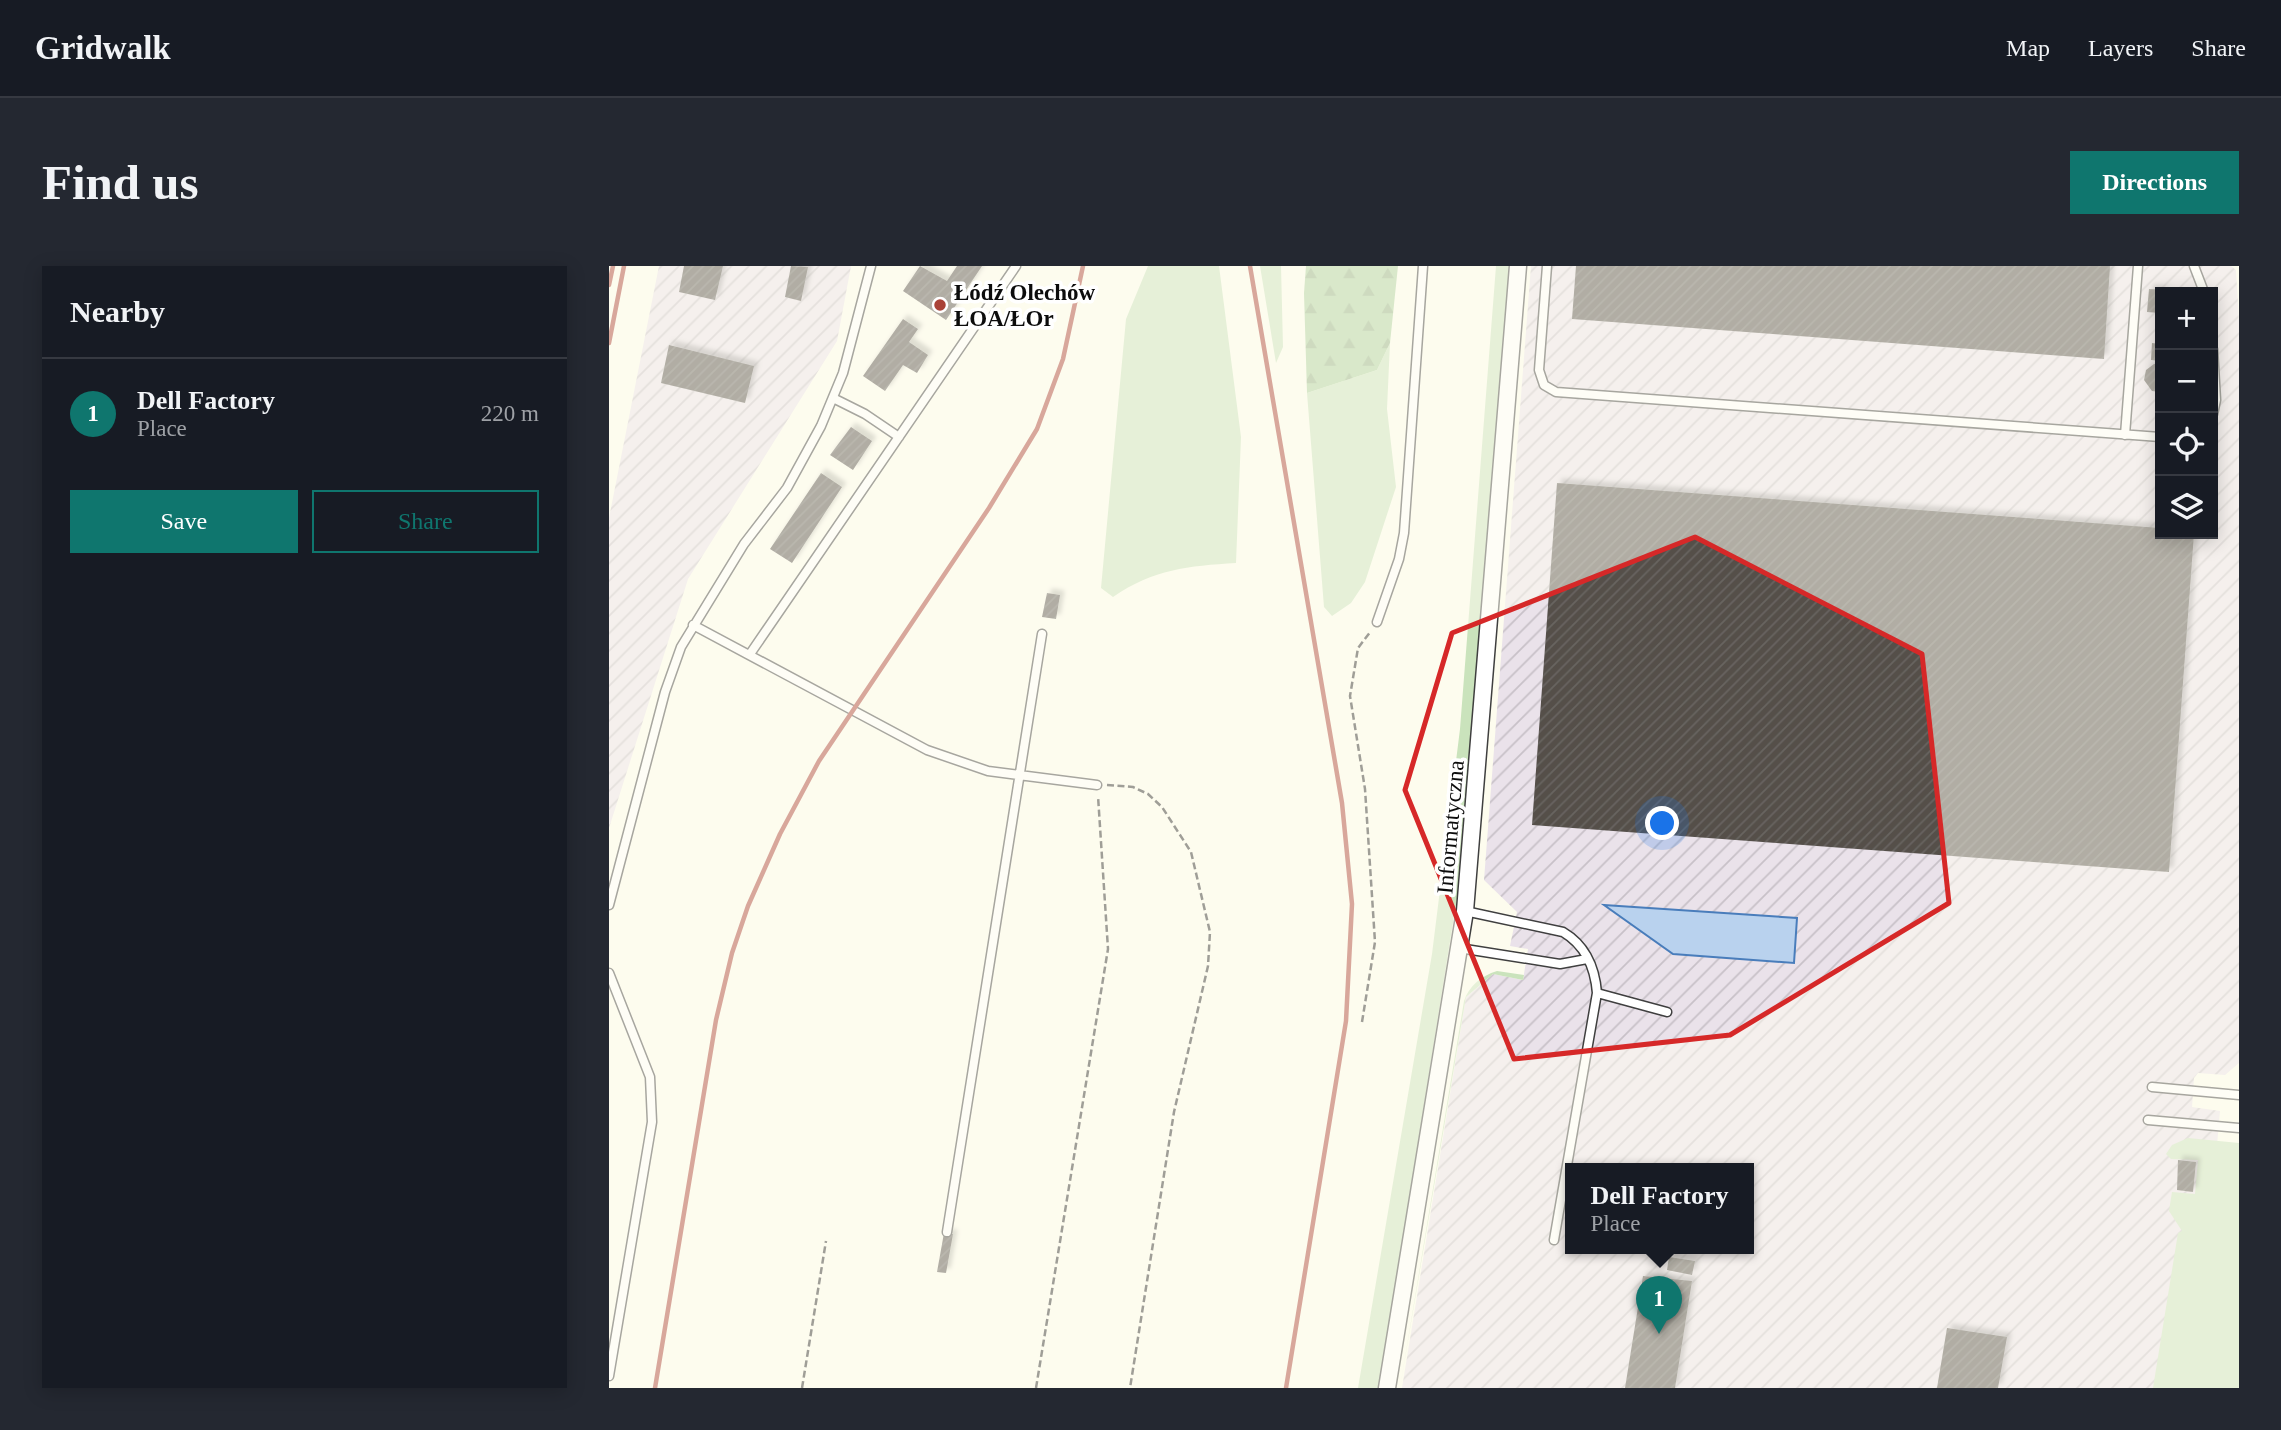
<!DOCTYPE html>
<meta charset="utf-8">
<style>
body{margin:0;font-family:Georgia,serif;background:#242831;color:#f1f3f6}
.controls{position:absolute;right:21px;top:21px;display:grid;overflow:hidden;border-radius:0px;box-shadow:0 4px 18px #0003}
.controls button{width:63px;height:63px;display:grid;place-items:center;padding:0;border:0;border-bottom:2px solid #363941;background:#171b24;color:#f1f3f6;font:35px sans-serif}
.you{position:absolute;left:1054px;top:558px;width:24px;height:24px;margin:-18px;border:5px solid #fff;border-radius:50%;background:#1a73e8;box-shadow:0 0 0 10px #1a73e833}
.badge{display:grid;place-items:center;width:46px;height:46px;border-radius:50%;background:#0f766e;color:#fff;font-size:23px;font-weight:700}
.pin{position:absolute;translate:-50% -58px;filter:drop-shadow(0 2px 4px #0008)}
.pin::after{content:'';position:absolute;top:37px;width:24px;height:21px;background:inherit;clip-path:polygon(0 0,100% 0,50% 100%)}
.popup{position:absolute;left:956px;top:897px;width:189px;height:91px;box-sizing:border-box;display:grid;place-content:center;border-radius:0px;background:#171b24;filter:drop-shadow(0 2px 5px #0005);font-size:23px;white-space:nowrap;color:#9ea1a6}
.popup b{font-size:26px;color:#f1f3f6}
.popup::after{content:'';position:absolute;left:50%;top:100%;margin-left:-14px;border:14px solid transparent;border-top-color:#171b24}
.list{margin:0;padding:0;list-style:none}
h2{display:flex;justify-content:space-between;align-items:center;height:91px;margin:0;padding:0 28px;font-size:30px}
h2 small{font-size:23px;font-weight:400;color:#9ea1a6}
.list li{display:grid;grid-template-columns:46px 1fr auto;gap:21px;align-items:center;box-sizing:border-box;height:112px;padding:0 28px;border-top:2px solid #363941}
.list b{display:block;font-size:26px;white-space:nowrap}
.list p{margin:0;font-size:23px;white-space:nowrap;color:#9ea1a6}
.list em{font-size:23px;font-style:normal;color:#9ea1a6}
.actions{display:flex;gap:14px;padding:21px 28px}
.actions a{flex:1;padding:16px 0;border:2px solid #0f766e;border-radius:0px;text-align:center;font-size:24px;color:#0f766e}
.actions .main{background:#0f766e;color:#fff}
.icon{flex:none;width:38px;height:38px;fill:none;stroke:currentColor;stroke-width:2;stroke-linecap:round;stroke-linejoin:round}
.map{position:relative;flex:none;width:1630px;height:1122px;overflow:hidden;border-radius:0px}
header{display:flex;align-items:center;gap:42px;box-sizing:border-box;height:98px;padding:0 35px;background:#171b24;border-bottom:2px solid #363941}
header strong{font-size:33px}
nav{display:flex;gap:38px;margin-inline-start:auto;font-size:24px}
.intro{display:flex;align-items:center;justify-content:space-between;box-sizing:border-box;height:168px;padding:0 42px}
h1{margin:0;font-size:49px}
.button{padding:18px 32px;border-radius:0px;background:#0f766e;color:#fff;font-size:24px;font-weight:700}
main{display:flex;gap:42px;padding:0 42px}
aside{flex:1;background:#171b24;border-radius:0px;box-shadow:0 4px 18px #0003}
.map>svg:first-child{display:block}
.industrial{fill:url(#industrial-furrows);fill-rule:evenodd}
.grass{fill:#cae3bc}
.forest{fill:url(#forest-firs)}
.water{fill:#b9d2ee;stroke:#497dbb;stroke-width:2}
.building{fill:url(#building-hatch);filter:url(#shadow)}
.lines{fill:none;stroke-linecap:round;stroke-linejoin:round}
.service-casing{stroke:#3f3f3f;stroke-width:11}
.minor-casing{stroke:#3f3f3f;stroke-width:19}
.path{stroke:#2e2e2e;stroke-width:2.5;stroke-dasharray:7 3.5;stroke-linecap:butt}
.service{stroke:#fff;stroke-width:8}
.minor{stroke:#fff;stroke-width:16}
.rail{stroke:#aa4237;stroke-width:4.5}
.marked{fill:none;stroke:#d62828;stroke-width:5;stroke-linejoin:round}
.poi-dot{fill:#aa4237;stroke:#fff;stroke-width:2.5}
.labels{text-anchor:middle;stroke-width:7;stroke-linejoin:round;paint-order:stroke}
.poi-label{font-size:23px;font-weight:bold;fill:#0c0c0c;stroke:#fff;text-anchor:start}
.street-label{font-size:23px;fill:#0c0c0c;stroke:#fff}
</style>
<header>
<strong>Gridwalk</strong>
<nav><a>Map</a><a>Layers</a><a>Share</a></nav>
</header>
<div class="intro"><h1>Find us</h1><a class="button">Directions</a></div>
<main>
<aside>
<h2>Nearby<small></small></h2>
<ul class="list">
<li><span class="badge">1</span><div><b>Dell Factory</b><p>Place</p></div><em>220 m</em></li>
</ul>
<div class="actions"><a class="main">Save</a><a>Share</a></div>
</aside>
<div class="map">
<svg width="1630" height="1122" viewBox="0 0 1630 1122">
<defs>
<pattern id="industrial-furrows" width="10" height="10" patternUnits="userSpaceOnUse" patternTransform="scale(1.75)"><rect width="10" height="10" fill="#eae2ea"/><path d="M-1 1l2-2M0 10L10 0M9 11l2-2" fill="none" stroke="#c8c1c8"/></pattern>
<pattern id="forest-firs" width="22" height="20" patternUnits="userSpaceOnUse" patternTransform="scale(1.75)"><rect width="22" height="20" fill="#add19d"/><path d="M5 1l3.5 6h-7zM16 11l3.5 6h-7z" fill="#94b286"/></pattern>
<pattern id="building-hatch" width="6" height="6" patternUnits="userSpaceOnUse" patternTransform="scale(1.75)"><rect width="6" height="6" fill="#544f4a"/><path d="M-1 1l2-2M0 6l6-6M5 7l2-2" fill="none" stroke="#686460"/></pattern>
<filter id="shadow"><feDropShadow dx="4.5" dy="-4.5" stdDeviation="2" flood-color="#0004"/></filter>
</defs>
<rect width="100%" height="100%" fill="#fdfcee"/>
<path class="industrial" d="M50 0H242L228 75 79 313 0 562V252Z
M922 0H1622L1627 4 1630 56V797L1616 809 1589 807 1585 812 1583 841 1611 845 1608 879 1614 1122H793L857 731 884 708 914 714 919 683 901 680 908 646 875 614ZM1551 26H1604V268H1551ZM961 902H1139V982H961Z"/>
<path class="grass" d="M539 0H610L632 171 627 297C579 300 545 303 504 331L492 322 517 53Z
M651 0H672L674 81 667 97Z
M887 0H901L853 600 770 1122H749L823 688 851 463Z
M781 77 778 143 787 221 756 316 742 337 723 350 715 341 698 127 768 104Z
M888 705 915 709 914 714 884 708 857 731 791 1122 855 735C860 720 872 710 888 705Z
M1579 872 1630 877V1122H1544L1569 967 1573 965 1560 945 1563 926 1586 928 1589 894 1562 893 1557 888 1563 879Z"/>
<path class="forest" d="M697 0H789L781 77 768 104 698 127 695 27Z"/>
<path class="water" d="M995 639 1188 652 1185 697 1064 688Z"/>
<path class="building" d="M75 0H114L106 34 70 26Z
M182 0 199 1 192 35 176 31Z
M311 0 338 15 348 0H373L337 54 294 25Z
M967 0H1501L1495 93 963 53Z
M1540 23 1559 24 1551 26V47L1538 46Z
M294 53 309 63 300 76 319 89 308 107 294 99 276 125 254 110Z
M1543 77 1551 78V95L1542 94Z
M60 79 145 100 136 137 52 117Z
M1545 98H1551V126L1543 125 1535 114 1537 104Z
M242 161 263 175 244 204 221 189Z
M212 207 233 221 183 297 161 283Z
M948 217 1551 262V268H1585L1560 606 923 559Z
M438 327 451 329 447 353 433 351Z
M1569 894 1587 896 1584 926 1568 924Z
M335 967 344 968 337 1007 328 1006Z
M1060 991 1086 995 1083 1009 1058 1004Z
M1034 1010 1083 1015 1066 1122H1016Z
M1338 1062 1398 1071 1389 1122H1328Z"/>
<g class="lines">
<defs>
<path id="service" d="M938 0 930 104 935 119 947 126 1551 171
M1585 0 1595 26
M1604 83 1607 134 1604 148
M224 132 256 148 290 171
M1516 169 1529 0
M768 356 790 293 795 267 814 0
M84 359 318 484 379 505 488 519
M141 388 407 0
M0 639 56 426 72 381 135 278 178 222 212 160 234 107 262 0
M856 645 954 666C976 679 986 702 988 727L945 974
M850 682 951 698 978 693
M0 707 41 811 43 856 0 1110
M988 727 1058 746
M1543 821 1630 829
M1539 854 1630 862
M338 966 433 368"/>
<path id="minor" d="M778 1122 856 645 909 0"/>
</defs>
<use href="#service" class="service-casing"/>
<use href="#minor" class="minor-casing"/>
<path class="path" d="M498 519 524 521 539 528 553 541 582 586 601 666 599 700 565 846 521 1122
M753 756 766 676 756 523 741 430 749 382 762 365
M193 1122 217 975
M427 1122 499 683 489 530"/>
<use href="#service" class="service"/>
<use href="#minor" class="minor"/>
<path class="rail" d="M641 0 733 537 743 638 737 755 677 1122
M0 19 4 0
M0 77 15 0
M46 1122 107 754 123 687 139 640 171 568 210 495 380 242 428 163 454 93 474 0"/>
</g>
<path d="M0 0H1630V1122H0ZM1086 271 1313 388 1340 637 1121 769 905 793 796 524 843 367Z" fill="#fdfcee" fill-opacity=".55" fill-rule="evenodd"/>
<path class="marked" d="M1086 271 1313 388 1340 637 1121 769 905 793 796 524 843 367Z"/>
<circle class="poi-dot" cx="331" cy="39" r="7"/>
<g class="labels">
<g class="poi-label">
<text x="345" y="34">Łódź Olechów<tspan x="345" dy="26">ŁOA/ŁOr</tspan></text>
</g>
<g class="street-label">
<text transform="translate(841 561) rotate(-85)" y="8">Informatyczna</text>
</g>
</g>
</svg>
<div class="controls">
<button>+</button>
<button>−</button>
<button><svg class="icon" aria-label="locate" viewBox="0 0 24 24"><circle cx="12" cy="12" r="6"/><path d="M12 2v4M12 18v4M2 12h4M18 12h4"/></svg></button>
<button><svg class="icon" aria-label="layers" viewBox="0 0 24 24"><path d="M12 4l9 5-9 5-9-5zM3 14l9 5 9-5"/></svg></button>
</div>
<div class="you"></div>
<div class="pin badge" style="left:1050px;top:1068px">1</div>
<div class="popup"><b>Dell Factory</b>Place</div>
</div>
</main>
